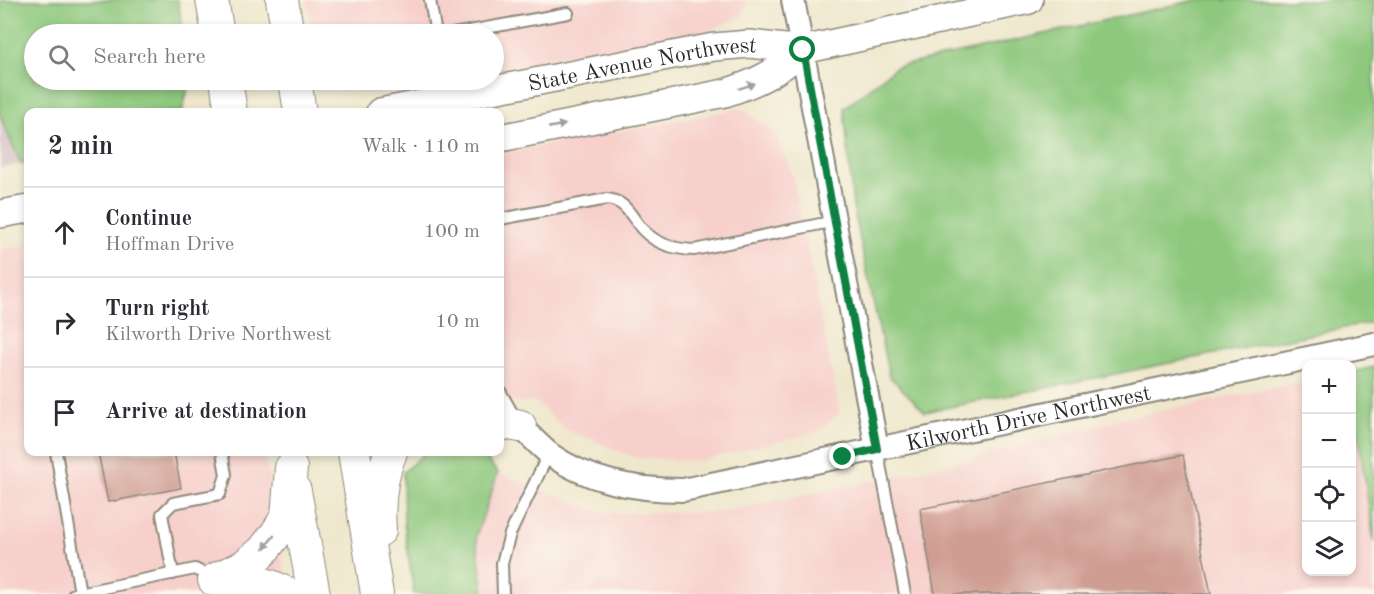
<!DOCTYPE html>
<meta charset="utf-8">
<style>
body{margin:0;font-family:"Old Standard TT",serif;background:#f2f2f3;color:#2b2b33}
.controls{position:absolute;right:18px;bottom:18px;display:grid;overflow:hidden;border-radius:12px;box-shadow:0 3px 9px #0003}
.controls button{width:54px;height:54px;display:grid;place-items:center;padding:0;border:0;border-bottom:2px solid #e1e1e2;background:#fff;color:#2b2b33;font:30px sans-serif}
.stop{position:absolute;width:18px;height:18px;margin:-14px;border:4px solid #0b8043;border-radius:50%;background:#fff}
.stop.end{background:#0b8043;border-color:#fff;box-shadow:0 2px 6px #0008}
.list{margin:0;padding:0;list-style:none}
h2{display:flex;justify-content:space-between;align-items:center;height:78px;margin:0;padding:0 24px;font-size:26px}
h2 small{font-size:20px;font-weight:400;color:#7c7c81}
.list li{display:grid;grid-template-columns:39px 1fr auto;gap:18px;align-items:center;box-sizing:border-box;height:90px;padding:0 24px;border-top:2px solid #e1e1e2}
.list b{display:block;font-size:22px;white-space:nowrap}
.list p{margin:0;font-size:20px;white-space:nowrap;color:#7c7c81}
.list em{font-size:20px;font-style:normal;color:#7c7c81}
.icon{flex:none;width:33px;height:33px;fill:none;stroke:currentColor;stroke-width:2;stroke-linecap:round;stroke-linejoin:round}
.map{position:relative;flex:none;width:1374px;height:594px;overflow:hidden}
.search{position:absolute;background:#fff;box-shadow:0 3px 9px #0003;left:24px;top:24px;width:480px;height:66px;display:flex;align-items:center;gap:15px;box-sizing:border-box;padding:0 21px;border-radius:33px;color:#7c7c81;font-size:22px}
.panel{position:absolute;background:#fff;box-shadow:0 3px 9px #0003;left:24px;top:108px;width:480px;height:348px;border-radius:12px}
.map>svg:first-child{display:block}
.built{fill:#f7d0cc}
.industrial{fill:#d2bec3}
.green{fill:#8dc87d;stroke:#5c7a54;stroke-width:1.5}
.building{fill:#d09d93}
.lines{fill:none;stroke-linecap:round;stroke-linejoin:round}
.service-casing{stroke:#8d897c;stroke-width:14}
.minor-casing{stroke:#8d897c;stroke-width:26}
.tertiary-casing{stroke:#8d897c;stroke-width:30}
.secondary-casing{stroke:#8d897c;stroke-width:34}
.service{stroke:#fff;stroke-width:10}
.minor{stroke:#fff;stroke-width:22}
.tertiary{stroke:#fff;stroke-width:27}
.secondary{stroke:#fff;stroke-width:32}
.oneway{fill:#a0a0a0}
.route{stroke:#0b8043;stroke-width:8}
.labels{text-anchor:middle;stroke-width:4.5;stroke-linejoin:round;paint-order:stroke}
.street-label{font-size:22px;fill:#2b2b2b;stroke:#fbf7ec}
</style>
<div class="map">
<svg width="1374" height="594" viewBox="0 0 1374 594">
<rect width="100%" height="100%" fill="#fbf7ec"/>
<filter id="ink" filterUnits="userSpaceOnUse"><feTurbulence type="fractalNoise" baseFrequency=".0167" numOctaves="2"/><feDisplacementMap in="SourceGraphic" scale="12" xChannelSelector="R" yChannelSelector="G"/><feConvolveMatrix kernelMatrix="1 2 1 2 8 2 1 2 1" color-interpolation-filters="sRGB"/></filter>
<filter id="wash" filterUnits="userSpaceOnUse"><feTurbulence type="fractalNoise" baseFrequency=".008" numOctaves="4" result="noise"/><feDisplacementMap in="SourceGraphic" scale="24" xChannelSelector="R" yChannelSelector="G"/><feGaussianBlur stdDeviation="1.35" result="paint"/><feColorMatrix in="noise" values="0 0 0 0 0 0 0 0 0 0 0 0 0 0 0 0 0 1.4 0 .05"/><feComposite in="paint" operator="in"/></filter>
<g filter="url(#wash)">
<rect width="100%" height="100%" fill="#efe7cc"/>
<path class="built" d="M307 0H747L742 16 705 32 494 69V34H315L310 17Z
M347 80H434L362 92Z
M741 108 774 132 792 173 840 413 819 431 700 461 636 458 566 430 536 402H500V154Z
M28 244V452H264L275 509 288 594H0V250Z
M1306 381V572H1352V392L1374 542V594H484L476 536 498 473 602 513 721 512 936 468 1120 419Z"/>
<path class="industrial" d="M0 116 21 164 0 168Z"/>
<path class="green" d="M1 0H178L183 34H34V80H190L182 112H28V162L21 164 0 116Z
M1196 0H1374V322L925 412 889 376 853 207 844 108 896 67Z
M1374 367V542L1352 392V372Z
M426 452H476L483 455 498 473 476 536 484 594H414L404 524 403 472Z"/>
<g id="blocks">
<path class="building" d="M98 452H174L181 488 108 502Z
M1183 455 1211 594H935L920 509Z"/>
</g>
</g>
<g filter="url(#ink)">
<use href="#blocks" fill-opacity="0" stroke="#8d897c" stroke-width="1.5"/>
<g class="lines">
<defs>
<path id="service" d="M430 0 436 34
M453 34 568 13
M500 219 607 199C626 201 630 215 642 229 656 244 673 249 694 250L835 221
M500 391 515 418
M877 449 905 594
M56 452 80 593
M173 574 162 514 173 503 220 494 226 475 222 452
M74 594 195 569 212 578
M503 594 502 563 510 534 549 453"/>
<g id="minor">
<path d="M793 0 877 449"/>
<path id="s1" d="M520 426C530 435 540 447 551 455 590 482 637 490 683 490L1374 344"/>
</g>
<g id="tertiary">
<path id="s2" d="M380 112 714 47 750 44 803 50 1029 0"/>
<path d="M500 138 725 93C758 82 776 73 803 50"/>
<path d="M0 214 28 209"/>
</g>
<path id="secondary" d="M212 0 218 34
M282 0 288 34
M226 80 231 112
M295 80 300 112
M500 422 520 426
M354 452 377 594
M295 491 314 594
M380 530C378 504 381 476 391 452
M214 580 244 566 262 552 276 534 287 516 291 468
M215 580C245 580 262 579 288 594"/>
</defs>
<use href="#service" class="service-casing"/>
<use href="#minor" class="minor-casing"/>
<use href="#tertiary" class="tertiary-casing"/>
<use href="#secondary" class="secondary-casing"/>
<use href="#service" class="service"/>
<use href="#minor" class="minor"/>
<use href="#tertiary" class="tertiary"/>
<use href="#secondary" class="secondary"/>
</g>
<defs><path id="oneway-solid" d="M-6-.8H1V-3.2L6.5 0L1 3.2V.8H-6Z" transform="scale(1.5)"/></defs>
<g class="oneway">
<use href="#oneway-solid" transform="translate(747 86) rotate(-19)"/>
<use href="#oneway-solid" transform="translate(557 126) rotate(-11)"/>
<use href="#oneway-solid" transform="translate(269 542) rotate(128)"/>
</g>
</g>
<g class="lines" filter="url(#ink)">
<path class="route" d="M803 50 877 449 843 457"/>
</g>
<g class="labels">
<g class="street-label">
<text dy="8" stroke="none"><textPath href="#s2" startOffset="267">State Avenue Northwest</textPath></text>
<text dy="8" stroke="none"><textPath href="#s1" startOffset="534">Kilworth Drive Northwest</textPath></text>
</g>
</g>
</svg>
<div class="controls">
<button>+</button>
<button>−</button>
<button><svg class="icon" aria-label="locate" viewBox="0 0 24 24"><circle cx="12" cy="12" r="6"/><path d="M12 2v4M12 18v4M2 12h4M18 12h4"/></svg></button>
<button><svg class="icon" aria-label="layers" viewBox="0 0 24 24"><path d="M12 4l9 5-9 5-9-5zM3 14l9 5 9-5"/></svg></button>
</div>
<div class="stop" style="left:803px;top:50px"></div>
<div class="stop end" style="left:843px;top:457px"></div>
<div class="search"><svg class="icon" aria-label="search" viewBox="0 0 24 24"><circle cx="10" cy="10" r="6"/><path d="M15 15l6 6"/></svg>Search here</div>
<section class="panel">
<h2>2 min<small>Walk · 110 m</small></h2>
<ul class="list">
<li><svg class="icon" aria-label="ahead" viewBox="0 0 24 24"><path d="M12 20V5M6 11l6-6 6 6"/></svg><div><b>Continue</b><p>Hoffman Drive</p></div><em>100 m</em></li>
<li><svg class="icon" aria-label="right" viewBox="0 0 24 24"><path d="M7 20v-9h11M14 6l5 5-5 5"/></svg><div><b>Turn right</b><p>Kilworth Drive Northwest</p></div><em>10 m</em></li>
<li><svg class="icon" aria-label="arrive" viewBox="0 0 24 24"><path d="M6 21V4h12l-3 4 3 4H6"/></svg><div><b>Arrive at destination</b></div></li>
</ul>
</section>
</div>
